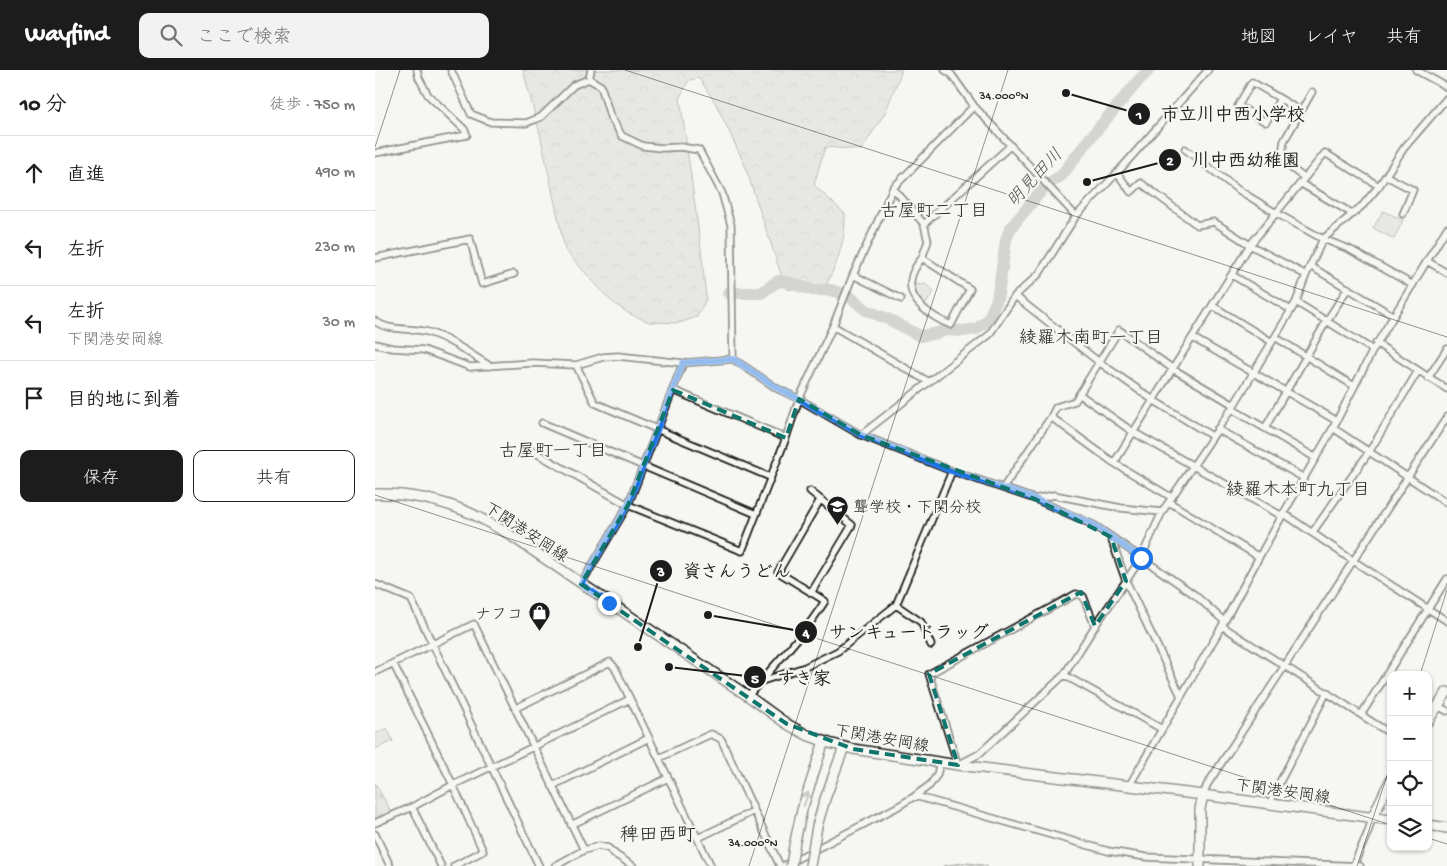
<!DOCTYPE html>
<html lang="ja">
<meta charset="utf-8">
<style>
body{margin:0;font-family:"Gochi Hand","Klee One",sans-serif;background:#f2f2f2;color:#202124}
.controls{position:absolute;right:15px;bottom:15px;display:grid;overflow:hidden;border-radius:10px;box-shadow:0 1px 4px #0004}
.controls button{width:45px;height:45px;display:grid;place-items:center;padding:0;border:0;border-bottom:1px solid #e0e0e0;background:#fff;color:#202124;font:25px sans-serif}
.stop{position:absolute;width:15px;height:15px;margin:-11px;border:4px solid #1a73e8;border-radius:50%;background:#fff}
.stop.end{background:#1a73e8;border-color:#fff;box-shadow:0 1px 5px #0008}
.list{margin:0;padding:0;list-style:none}
h2{display:flex;justify-content:space-between;align-items:center;height:65px;margin:0;padding:0 20px;font-size:21px}
h2 small{font-size:16px;font-weight:400;color:#757577}
.list li{display:grid;grid-template-columns:32px 1fr auto;gap:15px;align-items:center;box-sizing:border-box;height:75px;padding:0 20px;border-top:1px solid #e0e0e0}
.list b{display:block;font-size:19px;white-space:nowrap}
.list p{margin:0;font-size:16px;white-space:nowrap;color:#757577}
.list em{font-size:16px;font-style:normal;color:#757577}
.actions{display:flex;gap:10px;padding:15px 20px}
.actions a{flex:1;padding:11px 0;border:1px solid #1c1c1c;border-radius:10px;text-align:center;font-size:18px;color:#1c1c1c}
.actions .main{background:#1c1c1c;color:#fff}
.icon{flex:none;width:28px;height:28px;fill:none;stroke:currentColor;stroke-width:2;stroke-linecap:round;stroke-linejoin:round}
.map{position:relative;flex:none;width:1072px;height:796px;overflow:hidden}
header{display:flex;align-items:center;gap:30px;box-sizing:border-box;height:70px;padding:0 25px;background:#1c1c1c;color:#fff}
header strong{font-size:24px}
nav{display:flex;gap:28px;margin-inline-start:auto;font-size:18px}
.search{width:350px;height:45px;background:#f2f2f2;display:flex;align-items:center;gap:12px;box-sizing:border-box;padding:0 18px;border-radius:10px;color:#757577;font-size:19px}
main{display:flex}
aside{flex:1;background:#fff}
.map>svg:first-child{display:block}
.green{fill:#d6d6d2;stroke:#797977}
.forest{fill:url(#forest-crowns);stroke:#797977}
.cemetery{fill:url(#cemetery-stones);stroke:#797977}
.lines{fill:none;stroke-linecap:round;stroke-linejoin:round}
.stream{stroke:#727271;stroke-width:2}
.river{stroke:#acaca9;stroke-width:12}
.street-casing{stroke:#1c1c1c;stroke-width:9}
.secondary-casing{stroke:#1c1c1c;stroke-width:12}
.street{stroke:#f6f6f2;stroke-width:5.5}
.secondary{stroke:#f6f6f2;stroke-width:9}
.secondary-bridge-casing{stroke:#1c1c1c;stroke-width:12;stroke-linecap:butt}
.secondary-bridge{stroke:#f6f6f2;stroke-width:9}
.oneway{stroke:#949492}
.route{stroke:#1a73e8;stroke-width:6}
.marked{fill:none;stroke:#0f766e;stroke-width:4;stroke-dasharray:10 6;stroke-linejoin:round}
.ticks{fill:none;stroke:#1c1c1c;stroke-width:1;stroke-opacity:0.45}
.labels{text-anchor:middle;stroke-width:4.5;stroke-linejoin:round;paint-order:stroke}
.poi-label{font-size:16px;fill:#1c1c1c;stroke:#f6f6f2;text-anchor:start}
.street-label{font-size:16px;fill:#1c1c1c;stroke:#f6f6f2}
.water-label{font-size:18px;font-style:italic;fill:#565654;stroke:#f6f6f2}
.neighbourhood-label{font-size:18px;fill:#1c1c1c;stroke:#f6f6f2}
.quarter-label{font-size:19px;fill:#1c1c1c;stroke:#f6f6f2}
.ticks-label{font-size:12px;text-anchor:middle;fill:#1c1c1c;stroke:#f6f6f2;stroke-width:4.5;stroke-linejoin:round;paint-order:stroke}
.leader{fill:none;stroke:#1c1c1c;stroke-width:2}
.callout-dot{fill:#1c1c1c;stroke:#f6f6f2;stroke-width:2}
.mark-label{font-size:15px;text-anchor:middle;font-weight:bold;fill:#fff}
.callout-label{font-size:18px;text-anchor:middle;font-weight:bold;fill:#1c1c1c;stroke:#f6f6f2;stroke-width:4.5;stroke-linejoin:round;paint-order:stroke}
</style>
<header>
<strong>Wayfind</strong>
<div class="search"><svg class="icon" aria-label="search" viewBox="0 0 24 24"><circle cx="10" cy="10" r="6"/><path d="M15 15l6 6"/></svg>ここで検索</div>
<nav><a>地図</a><a>レイヤ</a><a>共有</a></nav>
</header>
<main>
<aside>
<h2>10 分<small>徒歩 · 750 m</small></h2>
<ul class="list">
<li><svg class="icon" aria-label="ahead" viewBox="0 0 24 24"><path d="M12 20V5M6 11l6-6 6 6"/></svg><div><b>直進</b></div><em>490 m</em></li>
<li><svg class="icon" aria-label="left" viewBox="0 0 24 24"><path d="M17 20v-9H6M10 6l-5 5 5 5"/></svg><div><b>左折</b></div><em>230 m</em></li>
<li><svg class="icon" aria-label="left" viewBox="0 0 24 24"><path d="M17 20v-9H6M10 6l-5 5 5 5"/></svg><div><b>左折</b><p>下関港安岡線</p></div><em>30 m</em></li>
<li><svg class="icon" aria-label="arrive" viewBox="0 0 24 24"><path d="M6 21V4h12l-3 4 3 4H6"/></svg><div><b>目的地に到着</b></div></li>
</ul>
<div class="actions"><a class="main">保存</a><a>共有</a></div>
</aside>
<div class="map">
<svg width="1072" height="796" viewBox="0 0 1072 796">
<defs>
<pattern id="forest-crowns" width="20" height="18" patternUnits="userSpaceOnUse" patternTransform="scale(1.25)"><rect width="20" height="18" fill="#d6d6d2"/><path d="M2 6a3 3 0 1 1 6 0M12 15a3 3 0 1 1 6 0" fill="none" stroke="#b7b7b4"/></pattern>
<pattern id="cemetery-stones" width="16" height="16" patternUnits="userSpaceOnUse" patternTransform="scale(1.25)"><rect width="16" height="16" fill="#d6d6d2"/><path d="M2 7V4a2 2 0 0 1 4 0v3zM10 15v-3a2 2 0 0 1 4 0v3z" fill="#b7b7b4"/></pattern>
</defs>
<rect width="100%" height="100%" fill="#f6f6f2"/>
<filter id="ink" filterUnits="userSpaceOnUse"><feTurbulence type="fractalNoise" baseFrequency=".02" numOctaves="2"/><feDisplacementMap in="SourceGraphic" scale="10" xChannelSelector="R" yChannelSelector="G"/><feConvolveMatrix kernelMatrix="1 2 1 2 8 2 1 2 1" color-interpolation-filters="sRGB"/></filter>
<g filter="url(#ink)">
<path class="green" d="M1008 141 1028 150 1019 169 998 158Z
M550 214 559 221 549 237 540 227 536 215Z
M12 658 18 671 0 679V664Z"/>
<path class="forest" d="M148 0H527L510 43 486 80 450 77 439 115 470 144C471 171 461 197 448 221L438 222 411 219 369 93 341 34 324 8 314 10 305 27 327 186 331 229 322 247 304 253 274 252 253 243 235 230 190 180 165 64Z"/>
<path class="cemetery" d="M0 713 18 745 0 753Z"/>
<g class="lines">
<path class="stream" d="M569 796 590 793 612 796"/>
<path class="river" d="M353 223H386L403 211 412 212 437 220H456L474 226 491 240 515 250 545 266 563 263 571 260 588 261 601 259 613 250 622 229 625 212 631 170 635 159 671 115 686 106 716 67 765 9 774 0"/>
<defs>
<path id="street" d="M76 0 96 44 116 52 151 53 166 47 199 15 214 9
M570 0 576 4 599 36 701 146
M1041 0 1072 17
M214 9 226 16 235 46 247 66 268 76 287 78 306 77 324 80 347 123 356 155 358 289
M214 9 216 0
M905 29 891 52 863 36 877 12 926 41
M810 79 862 119 901 143 948 169 974 179 1038 215
M0 83 92 65 89 59 53 25 44 8 42 0
M742 103 756 122 766 113 822 155 839 152 875 175 931 205
M1011 106 1038 120 1028 144
M929 108 906 90 909 71 937 22
M925 113 978 144
M518 118 549 154 635 76
M0 188 95 169 107 214 139 204
M547 188C542 195 537 201 536 210 532 232 559 248 576 255L595 219 547 188 553 171 549 154
M1052 191 1072 203
M935 196 1019 246
M478 205 526 229
M857 205 916 240
M640 226 724 292 778 330 837 366
M921 232 998 280
M838 236 897 272
M0 251C14 262 36 257 53 262 75 269 95 284 115 296
M458 256 554 312
M900 267 979 316
M818 268 962 351
M1001 273 1072 319
M0 274 17 278 49 280 95 297 157 293 201 295 228 287 243 286 308 293 358 289 403 319 424 329 486 365 577 401 660 429 719 455 820 525 849 551
M201 295 220 333 395 407
M1053 308 1072 279
M298 320 411 368
M704 324 758 362 907 446 884 487
M857 339 941 388
M676 347 739 393 796 427
M167 353 381 444
M890 358 951 252 973 218
M958 358 1072 433
M842 359 929 408
M486 365 614 265 640 226 664 204 701 146 742 103 833 0
M154 379 253 435 367 481 411 368 424 329 458 256 478 205 518 118 599 36
M739 393 875 175 950 83 1004 116
M628 418 676 347 681 337 700 331 744 260 798 299 859 335
M435 421 477 455 436 523
M660 429 679 425 746 438 787 442
M908 443 977 490 1072 551
M907 446 958 358 998 280 1072 158
M937 463 994 382 1043 301
M736 468 751 511 806 626
M0 514 36 529 164 796
M206 514 253 435 308 293
M521 535 546 552 556 575
M720 556 708 526 701 524 554 604 583 695 604 684 689 605 720 556 751 511 766 488 787 442 859 335 900 267 921 232 931 205 948 169 988 135 1004 116 1029 78 1072 28
M847 556 1016 664
M18 593 78 715 108 781 79 796
M0 602 99 554 209 780
M689 605 787 659
M384 612 430 597 463 581 521 535 577 401
M373 626C399 595 428 566 450 531L403 502 445 430
M1063 636 1072 641
M141 638 235 592 240 598 336 796
M986 645 1072 509
M284 688 336 664 346 669 405 796
M177 716 274 668
M754 716 847 556 884 487 794 432
M828 725 832 715 1072 347
M540 726 733 781 771 787 985 796
M895 734 898 725 952 622
M37 737 66 796
M0 753 37 737 78 715 158 677 255 629
M196 755 293 708
M0 764 15 796
M323 768 379 741
M180 796 209 780 224 776 233 778 241 785 258 796
M408 796 522 737 540 726 555 715 562 705 565 692
M978 796 993 762 997 748"/>
<path id="secondary" d="M0 424C31 423 66 430 95 443 106 448 117 455 129 461L373 626 412 654 432 665 454 673 478 679 583 695 828 725 1016 750
M1053 651 1072 622
M997 748 1016 709
M1053 755 1072 758
M442 756 450 729 469 677
M419 776 427 740 449 671
M825 796V739L828 725"/>
</defs>
<use href="#street" class="street-casing"/>
<use href="#secondary" class="secondary-casing"/>
<use href="#street" class="street"/>
<use href="#secondary" class="secondary"/>
<defs>
<path id="secondary-bridge" d="M416 796 419 776
M435 796 442 756"/>
</defs>
<use href="#secondary-bridge" class="secondary-bridge-casing"/>
<use href="#secondary-bridge" class="secondary-bridge"/>
</g>
<defs><path id="oneway-shaft" d="M-6 0H5M1.5-3L5.5 0L1.5 3" fill="none" stroke-width="1.6" stroke-linecap="round" stroke-linejoin="round" transform="scale(1.25)"/></defs>
<use class="oneway" href="#oneway-shaft" transform="translate(431 729) rotate(-72)"/>
</g>
<g class="lines" filter="url(#ink)">
<path class="route" d="M234 533 206 514 253 435 308 293 358 289 404 319 424 329 486 365 576 401 660 429 719 455 766 488"/>
</g>
<path d="M0 0H1072V796H0ZM298 320 411 368 424 329 486 365 660 429 736 467 751 511 720 556 706 522 554 604 583 695 478 679 412 654 206 514 253 435Z" fill="#f6f6f2" fill-opacity=".55" fill-rule="evenodd"/>
<path class="marked" d="M298 320 411 368 424 329 486 365 660 429 736 467 751 511 720 556 706 522 554 604 583 695 478 679 412 654 206 514 253 435Z"/>
<path class="ticks" d="M250 0 1072 267M0 77 25 0M0 425 1016 755M1045 605 1072 520M1053 768 1072 774M374 796 633 0M982 796 1016 694"/>
<defs>
<symbol id="school-pin" viewBox="-11 -11 22 30"><path d="M0 17L-7.5 6A9.5 9.5 0 1 1 7.5 6Z" fill="#1c1c1c" stroke="#f6f6f2"/><path d="M0-5L7-2L0 1L-7-2ZM-4 1L0 2.5L4 1V4Q0 6-4 4Z" fill="#fff"/></symbol>
<symbol id="shop-pin" viewBox="-11 -11 22 30"><path d="M0 17L-7.5 6A9.5 9.5 0 1 1 7.5 6Z" fill="#1c1c1c" stroke="#f6f6f2"/><path d="M-5-2.5h2.3a2.7 3.5 0 0 1 5.4 0H5L5.5 6h-11ZM-1.5-2.5h3a1.5 2.3 0 0 0-3 0Z" fill="#fff"/></symbol>
</defs>
<g fill-rule="evenodd">
<use href="#school-pin" x="450" y="424" width="25" height="34"/>
<use href="#shop-pin" x="152" y="530" width="25" height="34"/>
</g>
<g class="labels">
<g class="poi-label">
<text x="478" y="442">聾学校・下関分校</text>
<text x="148" y="549" text-anchor="end">ナフコ</text>
</g>
<g class="street-label">
<text transform="translate(152 461) rotate(33)" y="6">下関港安岡線</text>
<text transform="translate(507 667) rotate(10)" y="6">下関港安岡線</text>
<text transform="translate(908 720) rotate(8)" y="6">下関港安岡線</text>
</g>
<g class="water-label">
<text transform="translate(659 107) rotate(-47)" y="6">明見田川</text>
</g>
<g class="neighbourhood-label">
<text x="559" y="146">古屋町二丁目</text>
<text x="716" y="273">綾羅木南町一丁目</text>
<text x="178" y="386">古屋町一丁目</text>
<text x="923" y="425">綾羅木本町九丁目</text>
</g>
<g class="quarter-label">
<text x="283" y="770">稗田西町</text>
</g>
</g>
<g class="ticks-label">
<text x="629" y="29">34.000°N</text>
<text x="378" y="776">34.000°N</text>
</g>
<path class="leader" d="M691 23L764 44M712 112L795 90M263 577L286 501M333 545L431 562M294 597L380 607"/>
<g class="callout-dot">
<circle cx="691" cy="23" r="5"/>
<circle cx="712" cy="112" r="5"/>
<circle cx="263" cy="577" r="5"/>
<circle cx="333" cy="545" r="5"/>
<circle cx="294" cy="597" r="5"/>
<circle cx="764" cy="44" r="12"/>
<circle cx="795" cy="90" r="12"/>
<circle cx="286" cy="501" r="12"/>
<circle cx="431" cy="562" r="12"/>
<circle cx="380" cy="607" r="12"/>
</g>
<g class="mark-label">
<text x="764" y="49">1</text>
<text x="795" y="95">2</text>
<text x="286" y="506">3</text>
<text x="431" y="567">4</text>
<text x="380" y="613">5</text>
</g>
<g class="callout-label">
<text x="858" y="50">市立川中西小学校</text>
<text x="871" y="96">川中西幼稚園</text>
<text x="362" y="507">資さんうどん</text>
<text x="534" y="568">サンキュードラッグ</text>
<text x="429" y="614">すき家</text>
</g>
</svg>
<div class="controls">
<button>+</button>
<button>−</button>
<button><svg class="icon" aria-label="locate" viewBox="0 0 24 24"><circle cx="12" cy="12" r="6"/><path d="M12 2v4M12 18v4M2 12h4M18 12h4"/></svg></button>
<button><svg class="icon" aria-label="layers" viewBox="0 0 24 24"><path d="M12 4l9 5-9 5-9-5zM3 14l9 5 9-5"/></svg></button>
</div>
<div class="stop" style="left:766px;top:488px"></div>
<div class="stop end" style="left:234px;top:533px"></div>
</div>
</main>
